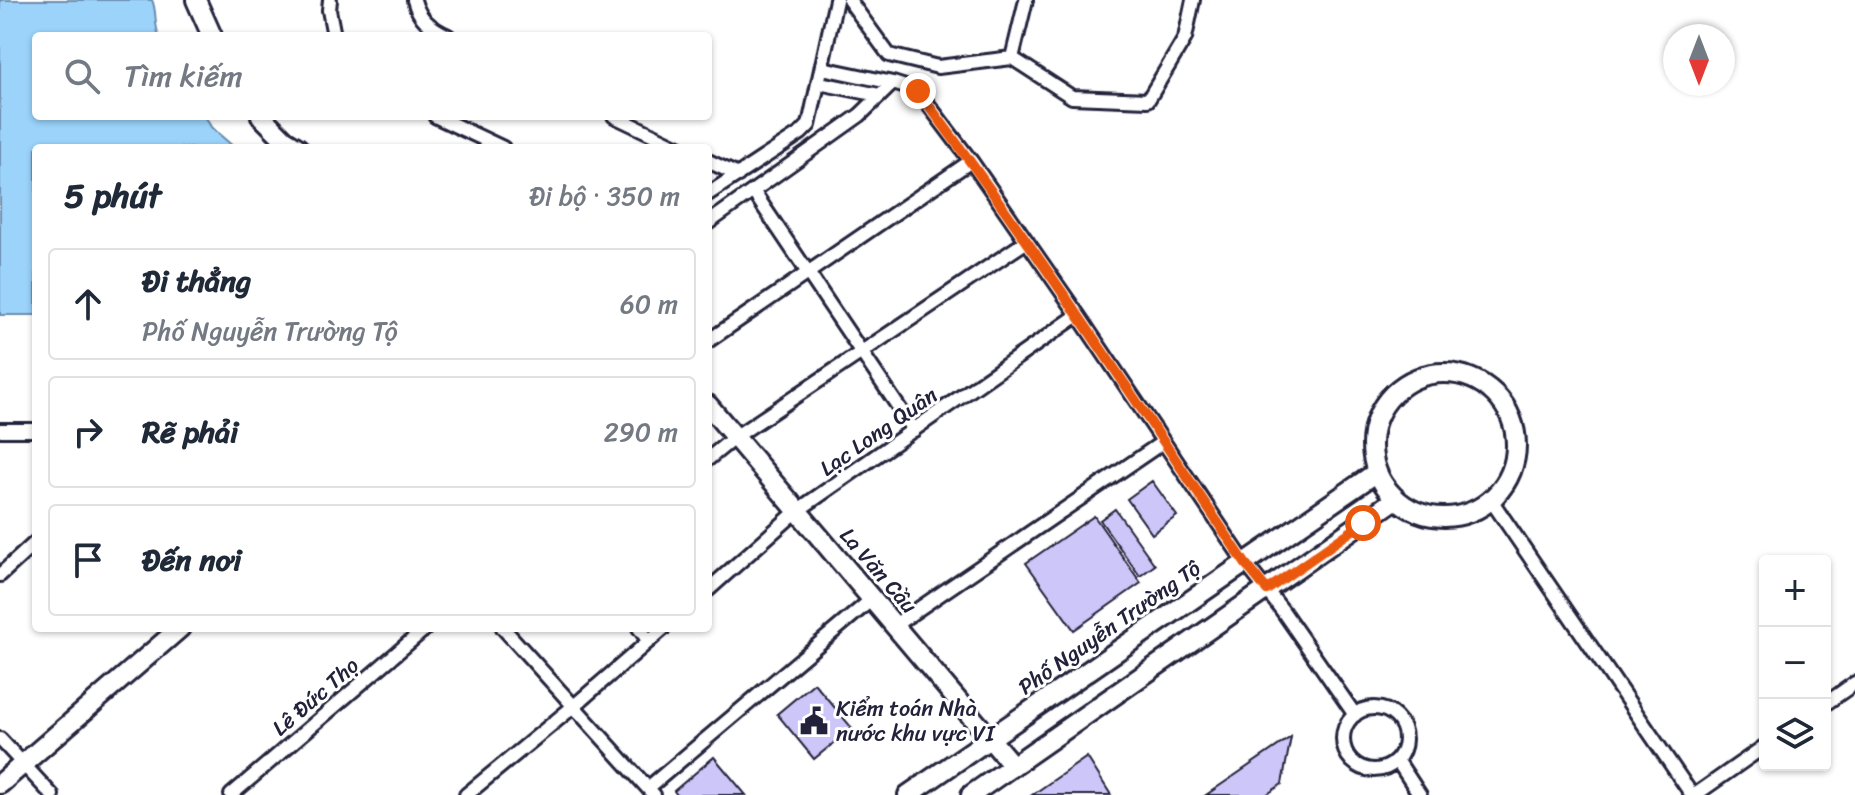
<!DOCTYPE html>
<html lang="vi">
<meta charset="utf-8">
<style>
body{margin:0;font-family:Sriracha,sans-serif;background:#f2f2f3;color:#1f2937}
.controls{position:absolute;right:24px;bottom:24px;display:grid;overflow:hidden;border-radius:8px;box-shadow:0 2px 6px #0004}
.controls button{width:72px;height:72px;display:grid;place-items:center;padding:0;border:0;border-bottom:2px solid #e0e1e3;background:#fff;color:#1f2937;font:40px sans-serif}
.compass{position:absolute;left:1663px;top:24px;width:72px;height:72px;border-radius:50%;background:#fff;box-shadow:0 2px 6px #0004;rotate:180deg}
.stop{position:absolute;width:24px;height:24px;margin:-18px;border:6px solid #ea580c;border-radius:50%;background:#fff}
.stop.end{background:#ea580c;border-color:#fff;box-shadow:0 2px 8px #0008}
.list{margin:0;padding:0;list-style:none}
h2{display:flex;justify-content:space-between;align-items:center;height:104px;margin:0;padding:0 32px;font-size:34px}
h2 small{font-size:26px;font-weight:400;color:#747a83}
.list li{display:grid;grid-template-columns:52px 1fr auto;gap:24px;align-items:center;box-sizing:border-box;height:112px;margin:0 16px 16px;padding:0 16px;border:2px solid #e0e1e3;border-radius:8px}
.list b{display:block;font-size:30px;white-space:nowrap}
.list p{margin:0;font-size:26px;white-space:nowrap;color:#747a83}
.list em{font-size:26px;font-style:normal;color:#747a83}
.icon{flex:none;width:44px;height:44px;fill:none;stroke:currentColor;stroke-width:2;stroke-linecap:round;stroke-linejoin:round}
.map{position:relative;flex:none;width:1855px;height:795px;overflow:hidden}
.search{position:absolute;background:#fff;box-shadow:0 2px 6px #0004;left:32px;top:32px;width:680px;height:88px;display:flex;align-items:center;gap:20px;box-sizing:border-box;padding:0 28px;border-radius:8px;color:#747a83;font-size:30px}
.panel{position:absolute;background:#fff;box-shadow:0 2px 6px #0004;left:32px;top:144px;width:680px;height:488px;border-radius:8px}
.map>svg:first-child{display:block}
.water{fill:#9bd3fb;stroke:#6b8cae;stroke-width:2}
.building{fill:#cdc7f9;stroke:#22223b;stroke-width:2}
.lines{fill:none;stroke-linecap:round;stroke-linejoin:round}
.street-casing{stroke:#22223b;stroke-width:18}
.secondary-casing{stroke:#22223b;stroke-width:24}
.street{stroke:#fff;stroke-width:12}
.secondary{stroke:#fff;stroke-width:18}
.route{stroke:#ea580c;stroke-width:10}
.labels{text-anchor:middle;stroke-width:6;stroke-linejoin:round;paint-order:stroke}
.street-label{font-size:22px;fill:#22223b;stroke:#fff}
.poi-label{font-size:22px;fill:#22223b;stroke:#fff;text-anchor:start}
</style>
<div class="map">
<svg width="1855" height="795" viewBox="0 0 1855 795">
<rect width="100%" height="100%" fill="#fff"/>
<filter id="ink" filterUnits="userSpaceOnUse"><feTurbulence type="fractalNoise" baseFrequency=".0125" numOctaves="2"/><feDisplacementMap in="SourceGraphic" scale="16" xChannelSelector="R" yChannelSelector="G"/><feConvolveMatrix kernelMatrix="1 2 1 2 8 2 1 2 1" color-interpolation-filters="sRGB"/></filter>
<g filter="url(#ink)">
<path class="water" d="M0 0H152C157 11 154 24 159 36H36V116H205L211 127 235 148H36V315H0Z"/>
<path class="building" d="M1152 481 1177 516 1152 534 1127 499Z
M1115 509 1155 565 1140 576 1100 520Z
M1094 516 1141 583 1074 630 1026 563Z
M814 683 852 728 814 759 777 714Z
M1291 737 1282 784 1266 795H1206Z
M714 757 746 795H677L674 791Z
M1087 757 1111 795H1032Z"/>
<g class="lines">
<defs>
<path id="street" d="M330 0 329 10 334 36
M414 0C419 19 431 28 448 36
M849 0 889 55 938 67 1012 58 1072 97 1148 100 1185 38 1193 0
M1012 58 1026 0
M822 68 893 83
M819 83 879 95
M435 116 503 148
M614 116 681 148
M708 161 738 175
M753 191 914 430
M708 194 801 133 809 125 836 0
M708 223 860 115 893 83 918 91 971 161 1078 315 1245 563 1282 610 1355 715
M708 341 971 161
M0 430H36
M708 459 735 437 1027 241
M1491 500 1692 795
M0 575 36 542
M708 590 797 511 1078 315
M895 625 1163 442
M503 628 654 795
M639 628 649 641
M1825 704 1855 683
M1343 739a31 31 0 1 1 62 0a31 31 0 1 1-62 0Z
M0 739 52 795
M1397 760 1420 795
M648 788 872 599
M231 795 426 628
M466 795 574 706 664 628
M1695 795 1765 746"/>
<path id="secondary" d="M196 0 212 36
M261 116 285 140 298 148
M1372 445a72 72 0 1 1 144 0a72 72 0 1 1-144 0Z
M708 405 1013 766
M0 784 180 628
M908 795 1377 472
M971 795 1396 499"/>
</defs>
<use href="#street" class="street-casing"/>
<use href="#secondary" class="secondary-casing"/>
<use href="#street" class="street"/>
<use href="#secondary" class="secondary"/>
</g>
</g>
<g class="lines" filter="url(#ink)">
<path class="route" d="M918 91C1033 244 1138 404 1245 563L1267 590 1363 523"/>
</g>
<defs>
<symbol id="civic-bare" viewBox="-9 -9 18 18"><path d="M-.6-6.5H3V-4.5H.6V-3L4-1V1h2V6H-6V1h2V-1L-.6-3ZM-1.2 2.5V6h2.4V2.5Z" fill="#22223b" stroke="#fff" stroke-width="2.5" paint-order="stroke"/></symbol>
</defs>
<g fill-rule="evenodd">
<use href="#civic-bare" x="794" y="701" width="40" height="40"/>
</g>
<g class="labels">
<g class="street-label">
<text transform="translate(878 431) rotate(-35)" y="8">Lạc Long Quân</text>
<text transform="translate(879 570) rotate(49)" y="8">La Văn Cầu</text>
<text transform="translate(1109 627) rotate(-35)" y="8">Phố Nguyễn Trường Tộ</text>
<text transform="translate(315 696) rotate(-41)" y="8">Lê Đức Thọ</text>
</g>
<g class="poi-label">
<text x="836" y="716">Kiểm toán Nhà<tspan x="836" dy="25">nước khu vực VI</tspan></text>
</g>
</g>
</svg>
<div class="controls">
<button>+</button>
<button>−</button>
<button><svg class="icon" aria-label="layers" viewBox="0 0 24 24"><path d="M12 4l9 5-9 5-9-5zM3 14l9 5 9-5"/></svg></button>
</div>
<svg class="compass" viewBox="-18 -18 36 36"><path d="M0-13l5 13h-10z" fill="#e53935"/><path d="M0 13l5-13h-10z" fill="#747a83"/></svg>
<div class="stop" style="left:1363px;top:523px"></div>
<div class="stop end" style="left:918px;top:91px"></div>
<div class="search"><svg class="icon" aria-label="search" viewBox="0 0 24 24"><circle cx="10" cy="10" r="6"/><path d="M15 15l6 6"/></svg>Tìm kiếm</div>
<section class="panel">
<h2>5 phút<small>Đi bộ · 350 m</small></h2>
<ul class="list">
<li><svg class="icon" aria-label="ahead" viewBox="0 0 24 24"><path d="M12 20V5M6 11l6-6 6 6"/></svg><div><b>Đi thẳng</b><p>Phố Nguyễn Trường Tộ</p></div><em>60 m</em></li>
<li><svg class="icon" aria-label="right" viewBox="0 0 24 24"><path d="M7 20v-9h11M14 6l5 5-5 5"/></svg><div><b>Rẽ phải</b></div><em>290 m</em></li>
<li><svg class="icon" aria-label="arrive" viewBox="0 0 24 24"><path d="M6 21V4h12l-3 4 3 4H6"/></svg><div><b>Đến nơi</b></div></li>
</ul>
</section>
</div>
